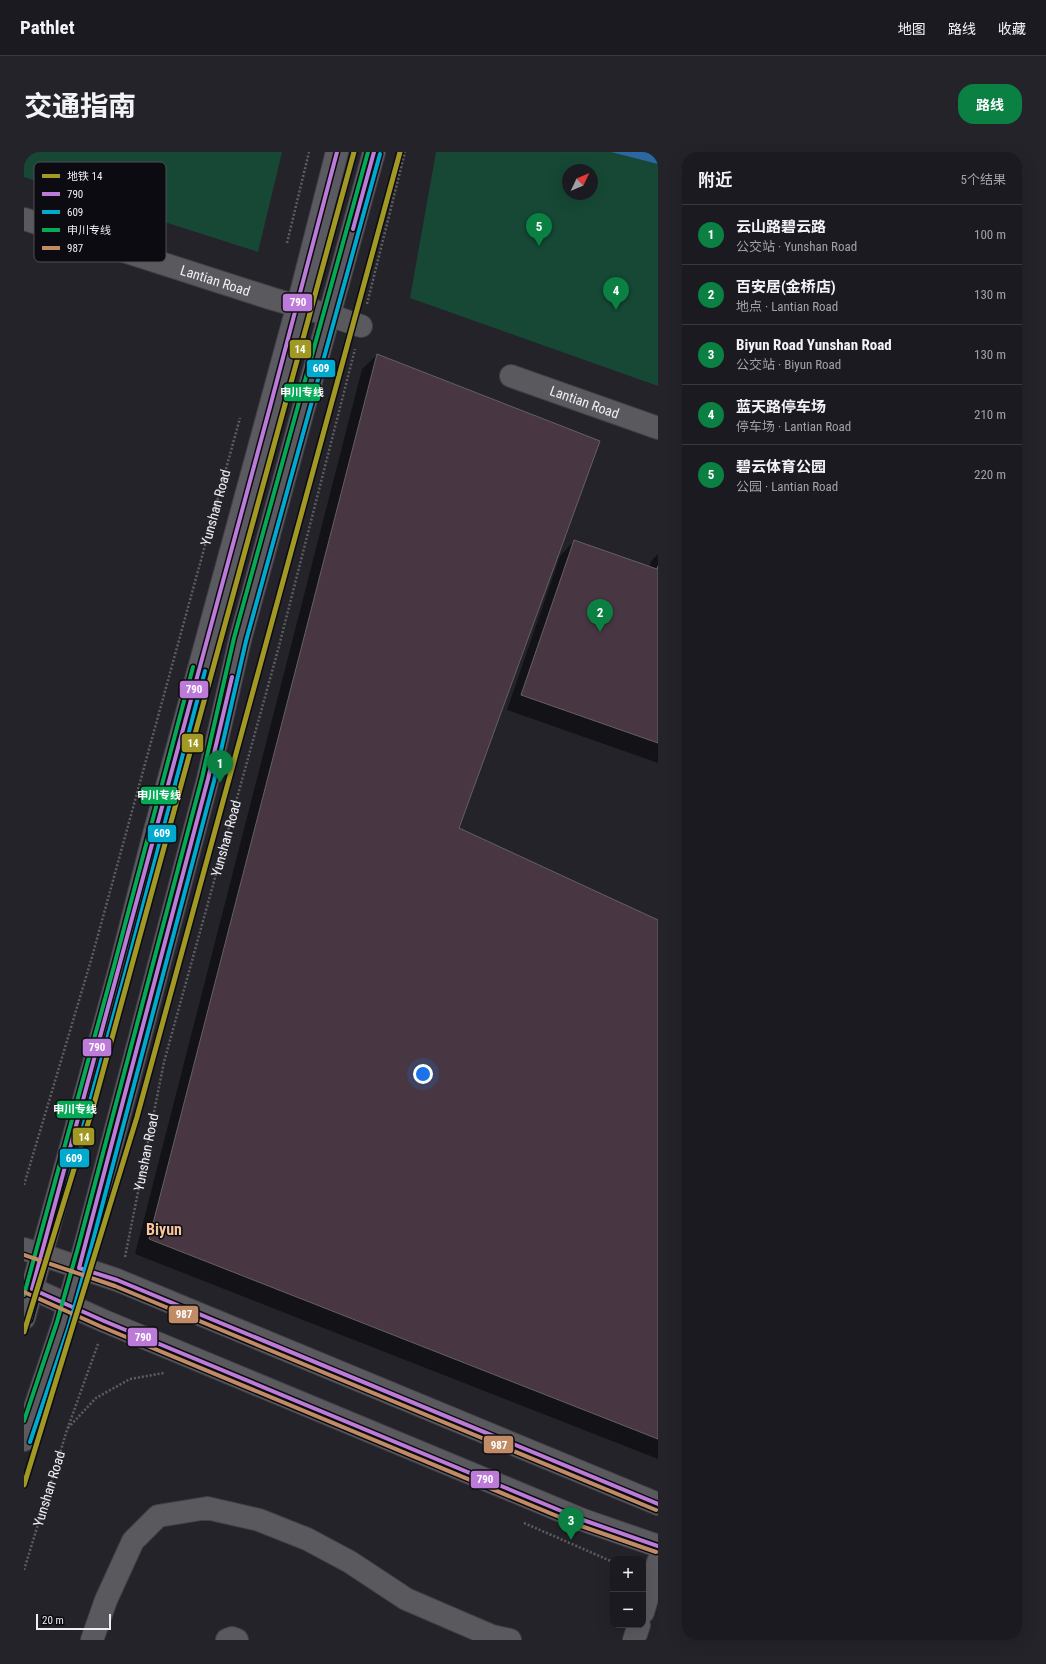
<!DOCTYPE html>
<html lang="zh">
<meta charset="utf-8">
<style>
body{margin:0;font-family:"Roboto Condensed","Noto Sans SC",sans-serif;background:#242329;color:#f1f3f6}
.controls{position:absolute;right:12px;bottom:12px;display:grid;overflow:hidden;border-radius:8px;box-shadow:0 4px 16px #0002}
.controls button{width:36px;height:36px;display:grid;place-items:center;padding:0;border:0;border-bottom:1px solid #39383e;background:#1b1a20;color:#f1f3f6;font:20px sans-serif}
.compass{position:absolute;left:538px;top:12px;width:36px;height:36px;border-radius:50%;background:#1b1a20;box-shadow:0 4px 16px #0002;rotate:46deg}
.scale{position:absolute;left:12px;bottom:10px;width:75px;box-sizing:border-box;padding-left:4px;border:2px solid #eeecf5;border-top:0;font-size:11px;line-height:14px;white-space:nowrap;color:#eeecf5;-webkit-text-stroke:3px #0c0b11;paint-order:stroke}
.you{position:absolute;left:399px;top:922px;width:14px;height:14px;margin:-10px;border:3px solid #fff;border-radius:50%;background:#1a73e8;box-shadow:0 0 0 6px #1a73e833}
.badge{display:grid;place-items:center;width:26px;height:26px;border-radius:50%;background:#0b8043;color:#fff;font-size:13px;font-weight:700}
.pin{position:absolute;translate:-50% -33px;filter:drop-shadow(0 1px 2px #0008)}
.pin::after{content:'';position:absolute;top:21px;width:14px;height:12px;background:inherit;clip-path:polygon(0 0,100% 0,50% 100%)}
.list{margin:0;padding:0;list-style:none}
h2{display:flex;justify-content:space-between;align-items:center;height:52px;margin:0;padding:0 16px;font-size:17px}
h2 small{font-size:13px;font-weight:400;color:#a0a1a5}
.list li{display:grid;grid-template-columns:26px 1fr auto;gap:12px;align-items:center;box-sizing:border-box;height:60px;padding:0 16px;border-top:1px solid #39383e}
.list b{display:block;font-size:15px;white-space:nowrap}
.list p{margin:0;font-size:13px;white-space:nowrap;color:#a0a1a5}
.list em{font-size:13px;font-style:normal;color:#a0a1a5}
.map{position:relative;flex:none;width:634px;height:1488px;overflow:hidden;border-radius:16px}
header{display:flex;align-items:center;gap:24px;box-sizing:border-box;height:56px;padding:0 20px;background:#1b1a20;border-bottom:1px solid #39383e}
header strong{font-size:19px}
nav{display:flex;gap:22px;margin-inline-start:auto;font-size:14px}
.intro{display:flex;align-items:center;justify-content:space-between;box-sizing:border-box;height:96px;padding:0 24px}
h1{margin:0;font-size:28px}
.button{padding:10px 18px;border-radius:16px;background:#0b8043;color:#fff;font-size:14px;font-weight:700}
main{display:flex;gap:24px;padding:0 24px}
aside{flex:1;background:#1b1a20;border-radius:16px;box-shadow:0 4px 16px #0002}
.map>svg:first-child{display:block}
.green{fill:#164835;fill-rule:evenodd}
.water{fill:#2c67a0}
.shadow{fill:#0007}
.building{fill:#483742;stroke:#646064}
.lines{fill:none;stroke-linecap:round;stroke-linejoin:round}
.minor-casing{stroke:#414046;stroke-width:24}
.major-casing{stroke:#414046;stroke-width:24}
.path{stroke:#5e5e61;stroke-width:2.5;stroke-dasharray:2 2;stroke-linecap:butt}
.minor{stroke:#5a5a5e;stroke-width:22}
.major{stroke:#5b5a60;stroke-width:22}
.bus-1-casing{stroke:#0c0b11;stroke-width:7}
.bus-2-casing{stroke:#0c0b11;stroke-width:7}
.bus-3-casing{stroke:#0c0b11;stroke-width:7}
.bus-4-casing{stroke:#0c0b11;stroke-width:7}
.bus-1{stroke:#bd7bd9;stroke-width:4}
.bus-2{stroke:#00a9ce;stroke-width:4}
.bus-3{stroke:#06aa56;stroke-width:4}
.bus-4{stroke:#c18c65;stroke-width:4}
.metro-1-casing{stroke:#0c0b11;stroke-width:8}
.metro-1{stroke:#a19923;stroke-width:5}
.labels{text-anchor:middle;stroke-width:3;stroke-linejoin:round;paint-order:stroke}
.street-label{font-size:14px;fill:#eeecf5;stroke:#0c0b11}
.quarter-label{font-size:16px;font-weight:bold;fill:#f9c59c;stroke:#0c0b11}
.key{fill:#0c0b11;stroke:#504e55;stroke-width:1}
.key-label{font-size:11px;fill:#eeecf5}
.line-badge{stroke:#0c0b11;stroke-width:1.5}
.badge-label{font-size:11px;text-anchor:middle;font-weight:bold;fill:#fff}
</style>
<header>
<strong>Pathlet</strong>
<nav><a>地图</a><a>路线</a><a>收藏</a></nav>
</header>
<div class="intro"><h1>交通指南</h1><a class="button">路线</a></div>
<main>
<div class="map">
<svg width="634" height="1488" viewBox="0 0 634 1488">
<rect width="100%" height="100%" fill="#24232a"/>
<path class="green" d="M0 0H258L234 100 0 25Z
M412 0H634V234L386 146ZM544 18H568V42H544Z"/>
<path class="water" d="M587 0H634V12Z"/>
<path class="shadow" d="M353 203 434 676 634 769V1307L111 1102 338 217Z
M550 389 625 415 627 409 634 402V611L483 558 536 404Z"/>
<path class="building" d="M353 202 576 289 435 676 634 768V1287L125 1087Z
M550 388 633 417 634 414V591L497 543Z"/>
<g class="lines">
<defs>
<g id="minor">
<path id="s4" d="M0 67 249 147 305 163 337 174"/>
<path id="s5" d="M487 224 634 276"/>
<path d="M0 1097 93 1128 634 1352"/>
<path d="M0 1133 80 1169 559 1368 634 1394"/>
<path d="M619 1460 634 1410"/>
<path d="M68 1488 82 1448 109 1389 134 1364 183 1356 235 1368 283 1387 326 1410 382 1447 468 1484 486 1488"/>
<path d="M203 1488 208 1486 213 1488"/>
<path d="M610 1488 615 1473"/>
</g>
<path id="major" d="M0 1166 96 816 130 682 276 145 313 0
M0 1288 39 1172 61 1094 184 627 216 488 350 0"/>
</defs>
<use href="#minor" class="minor-casing"/>
<use href="#major" class="major-casing"/>
<g class="path">
<path d="M263 91 285 0"/>
<path d="M343 152 381 0"/>
<path id="s1" d="M0 1033 68 805 216 266"/>
<path id="s2" d="M101 1105 140 910 254 498 331 197"/>
<path d="M44 1276 72 1246 106 1227 140 1221"/>
<path d="M500 1371 589 1410"/>
<path id="s3" d="M0 1418 43 1278 74 1192"/>
</g>
<use href="#minor" class="minor"/>
<use href="#major" class="major"/>
<defs>
<path id="bus-1" d="M313 0 246 255 8 1137 80 1169 559 1368 634 1394
M329 77 350 0
M208 525 184 627 55 1116 93 1128 634 1352"/>
<path id="bus-2" d="M6 1168 102 818 181 519
M6 1290 45 1174 67 1096 190 629 222 489 356 2"/>
<path id="bus-3" d="M0 1143 90 814 169 515
M0 1269 33 1170 55 1092 178 626 210 486 344 0"/>
<path id="bus-4" d="M0 1103 91 1134 632 1358
M0 1140 78 1175 557 1374 632 1400"/>
</defs>
<use href="#bus-1" class="bus-1-casing"/>
<use href="#bus-2" class="bus-2-casing"/>
<use href="#bus-3" class="bus-3-casing"/>
<use href="#bus-4" class="bus-4-casing"/>
<use href="#bus-1" class="bus-1"/>
<use href="#bus-2" class="bus-2"/>
<use href="#bus-3" class="bus-3"/>
<use href="#bus-4" class="bus-4"/>
<defs>
<path id="metro-1" d="M0 1180 70 952 330 0
M0 1333 113 965 376 0"/>
</defs>
<use href="#metro-1" class="metro-1-casing"/>
<use href="#metro-1" class="metro-1"/>
</g>
<g class="labels">
<g class="street-label">
<text dy="5" stroke="none"><textPath href="#s4" startOffset="201">Lantian Road</textPath></text>
<text dy="5" stroke="none"><textPath href="#s5" startOffset="78">Lantian Road</textPath></text>
<text dy="5" stroke="none"><textPath href="#s1" startOffset="704">Yunshan Road</textPath></text>
<text dy="5" stroke="none"><textPath href="#s2" startOffset="431">Yunshan Road</textPath></text>
<text dy="5" stroke="none"><textPath href="#s2" startOffset="107">Yunshan Road</textPath></text>
<text dy="5" stroke="none"><textPath href="#s3" startOffset="85">Yunshan Road</textPath></text>
</g>
<g class="quarter-label">
<text x="140" y="1083">Biyun</text>
</g>
</g>
<rect x="10" y="10" width="132" height="100" rx="6" class="key"/>
<rect x="18" y="22" width="18" height="4" fill="#a19923"/>
<rect x="18" y="40" width="18" height="4" fill="#bd7bd9"/>
<rect x="18" y="58" width="18" height="4" fill="#00a9ce"/>
<rect x="18" y="76" width="18" height="4" fill="#06aa56"/>
<rect x="18" y="94" width="18" height="4" fill="#c18c65"/>
<g class="key-label">
<text x="43" y="28">地铁 14</text>
<text x="43" y="46">790</text>
<text x="43" y="64">609</text>
<text x="43" y="82">申川专线</text>
<text x="43" y="100">987</text>
</g>
<g class="line-badge">
<rect x="258" y="141" width="31" height="19" rx="4" fill="#bd7bd9"/>
<rect x="265" y="187" width="23" height="20" rx="4" fill="#a19923"/>
<rect x="282" y="207" width="30" height="19" rx="4" fill="#00a9ce"/>
<rect x="259" y="231" width="38" height="19" rx="4" fill="#06aa56"/>
<rect x="155" y="528" width="30" height="19" rx="4" fill="#bd7bd9"/>
<rect x="157" y="581" width="23" height="20" rx="4" fill="#a19923"/>
<rect x="116" y="634" width="38" height="19" rx="4" fill="#06aa56"/>
<rect x="123" y="672" width="30" height="19" rx="4" fill="#00a9ce"/>
<rect x="58" y="886" width="30" height="19" rx="4" fill="#bd7bd9"/>
<rect x="32" y="948" width="38" height="19" rx="4" fill="#06aa56"/>
<rect x="48" y="975" width="23" height="19" rx="4" fill="#a19923"/>
<rect x="35" y="996" width="31" height="20" rx="4" fill="#00a9ce"/>
<rect x="144" y="1153" width="31" height="19" rx="4" fill="#c18c65"/>
<rect x="103" y="1175" width="31" height="20" rx="4" fill="#bd7bd9"/>
<rect x="459" y="1283" width="31" height="19" rx="4" fill="#c18c65"/>
<rect x="446" y="1318" width="30" height="19" rx="4" fill="#bd7bd9"/>
</g>
<g class="badge-label">
<text x="274" y="154">790</text>
<text x="276" y="201">14</text>
<text x="297" y="220">609</text>
<text x="278" y="244">申川专线</text>
<text x="170" y="541">790</text>
<text x="169" y="595">14</text>
<text x="135" y="647">申川专线</text>
<text x="138" y="685">609</text>
<text x="73" y="899">790</text>
<text x="51" y="961">申川专线</text>
<text x="60" y="989">14</text>
<text x="50" y="1010">609</text>
<text x="160" y="1166">987</text>
<text x="119" y="1189">790</text>
<text x="475" y="1297">987</text>
<text x="461" y="1331">790</text>
</g>
</svg>
<div class="controls">
<button>+</button>
<button>−</button>
</div>
<svg class="compass" viewBox="-18 -18 36 36"><path d="M0-13l5 13h-10z" fill="#e53935"/><path d="M0 13l5-13h-10z" fill="#a0a1a5"/></svg>
<div class="scale">20 m</div>
<div class="you"></div>
<div class="pin badge" style="left:196px;top:631px">1</div>
<div class="pin badge" style="left:576px;top:480px">2</div>
<div class="pin badge" style="left:547px;top:1388px">3</div>
<div class="pin badge" style="left:592px;top:158px">4</div>
<div class="pin badge" style="left:515px;top:94px">5</div>
</div>
<aside>
<h2>附近<small>5个结果</small></h2>
<ul class="list">
<li><span class="badge">1</span><div><b>云山路碧云路</b><p>公交站 · Yunshan Road</p></div><em>100 m</em></li>
<li><span class="badge">2</span><div><b>百安居(金桥店)</b><p>地点 · Lantian Road</p></div><em>130 m</em></li>
<li><span class="badge">3</span><div><b>Biyun Road Yunshan Road</b><p>公交站 · Biyun Road</p></div><em>130 m</em></li>
<li><span class="badge">4</span><div><b>蓝天路停车场</b><p>停车场 · Lantian Road</p></div><em>210 m</em></li>
<li><span class="badge">5</span><div><b>碧云体育公园</b><p>公园 · Lantian Road</p></div><em>220 m</em></li>
</ul>
</aside>
</main>
